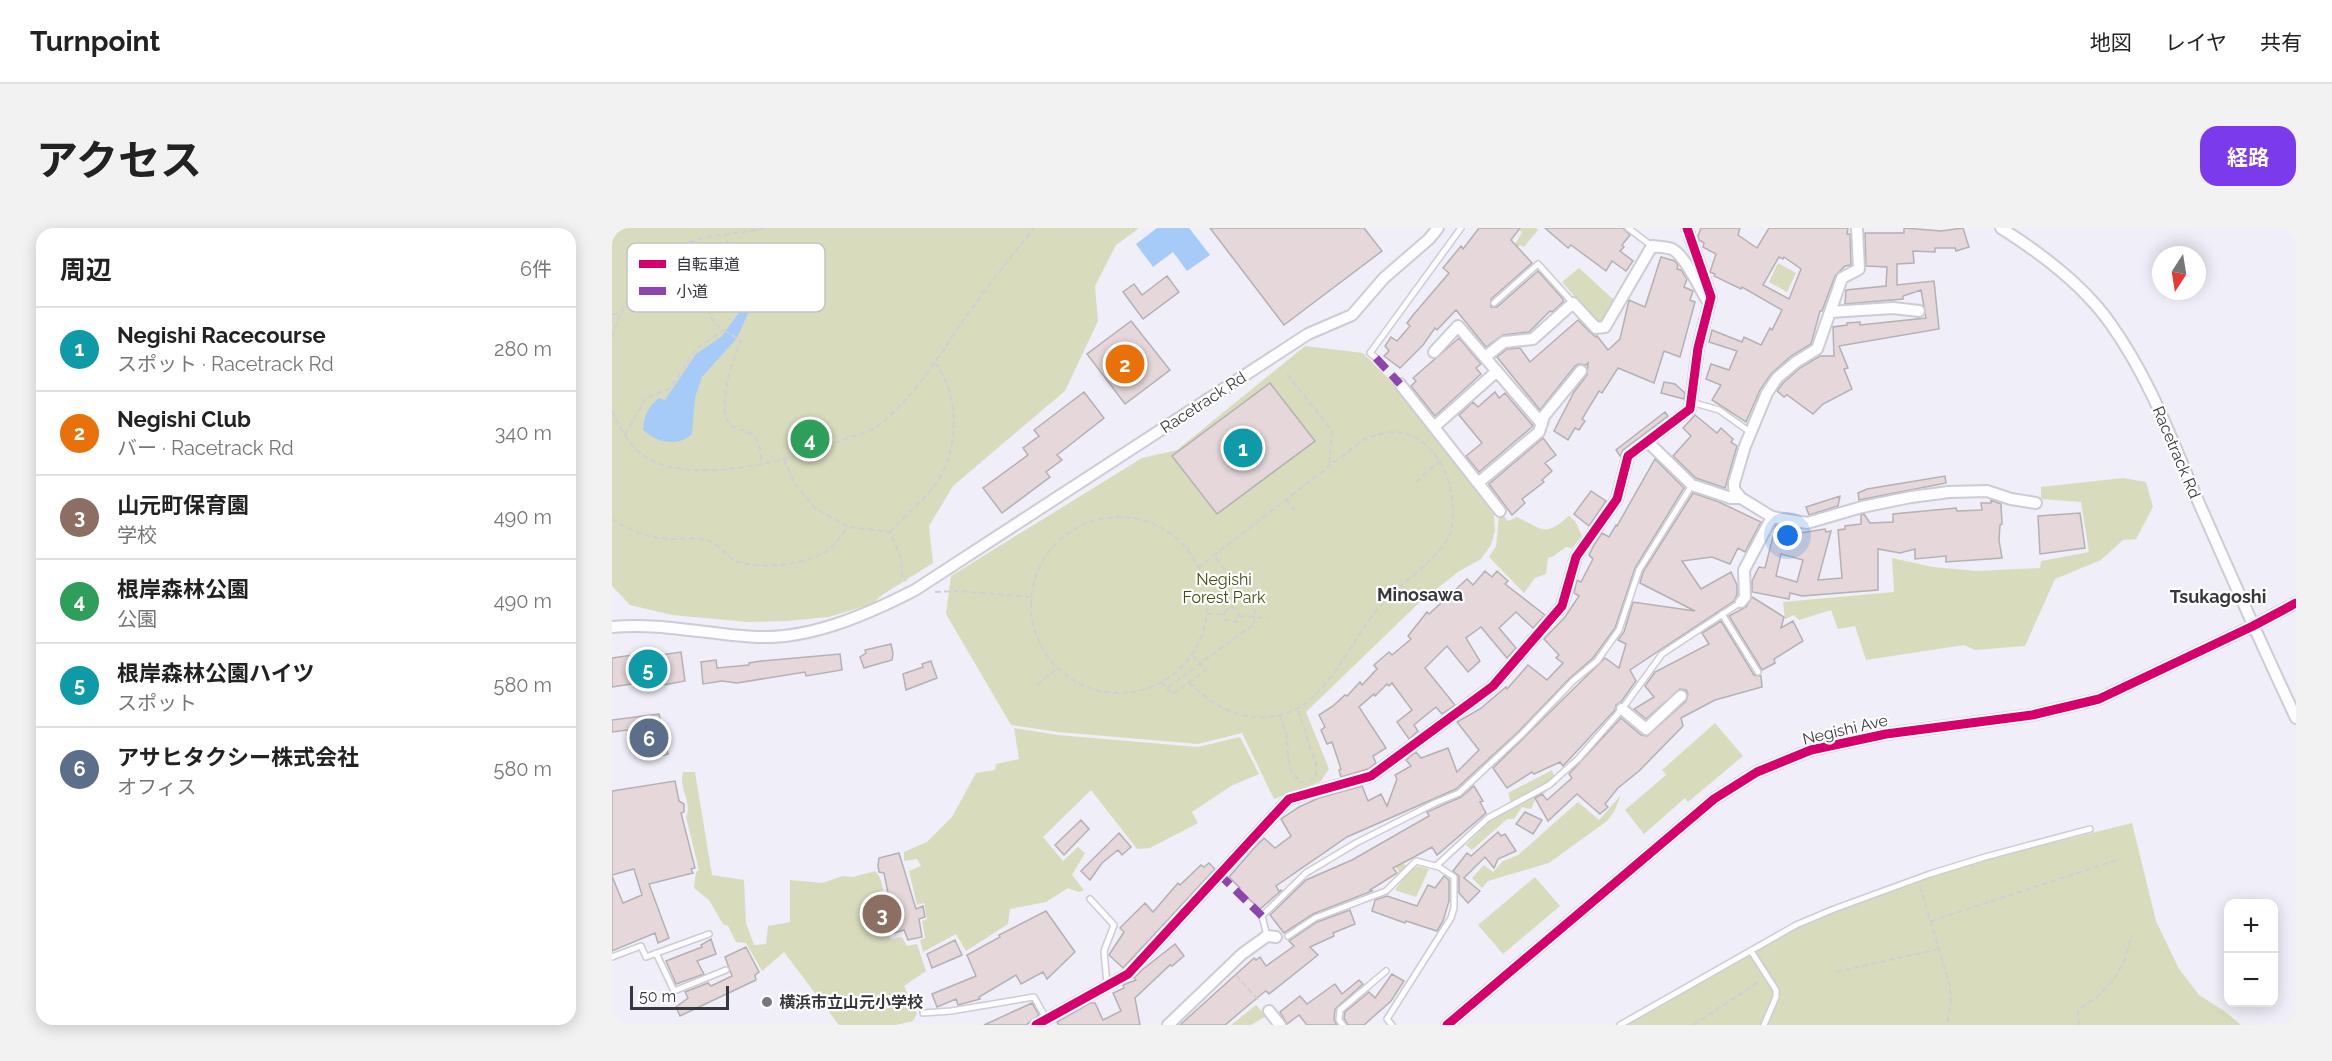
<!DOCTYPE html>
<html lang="ja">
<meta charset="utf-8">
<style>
body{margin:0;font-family:Raleway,"Noto Sans JP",sans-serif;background:#f2f2f2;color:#222}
.controls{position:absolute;right:18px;bottom:18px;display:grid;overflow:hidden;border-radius:12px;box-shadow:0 3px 15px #0003}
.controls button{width:54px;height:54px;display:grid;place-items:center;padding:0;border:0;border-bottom:2px solid #e0e0e0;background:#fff;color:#222;font:30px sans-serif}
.compass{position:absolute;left:1540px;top:18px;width:54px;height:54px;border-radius:50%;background:#fff;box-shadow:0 3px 15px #0003;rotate:192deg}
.scale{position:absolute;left:18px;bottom:15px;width:99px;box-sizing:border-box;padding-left:6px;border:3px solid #38373e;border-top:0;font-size:16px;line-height:21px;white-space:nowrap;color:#38373e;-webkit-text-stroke:4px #fff;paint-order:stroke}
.you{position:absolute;left:1176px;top:308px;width:21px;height:21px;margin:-15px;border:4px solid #fff;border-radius:50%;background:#1a73e8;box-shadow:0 0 0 9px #1a73e833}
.badge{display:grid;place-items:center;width:39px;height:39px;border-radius:50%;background:#7c3aed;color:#fff;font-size:20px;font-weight:700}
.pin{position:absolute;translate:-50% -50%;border:3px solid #fff;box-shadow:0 2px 6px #0006}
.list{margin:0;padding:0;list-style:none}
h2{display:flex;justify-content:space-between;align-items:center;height:78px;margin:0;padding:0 24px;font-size:26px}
h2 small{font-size:20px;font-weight:400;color:#767676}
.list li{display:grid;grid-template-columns:39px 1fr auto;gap:18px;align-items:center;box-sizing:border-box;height:84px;padding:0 24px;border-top:2px solid #e0e0e0}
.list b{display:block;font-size:22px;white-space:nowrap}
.list p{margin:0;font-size:20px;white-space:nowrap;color:#767676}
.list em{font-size:20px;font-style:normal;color:#767676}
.map{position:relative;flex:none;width:1684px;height:797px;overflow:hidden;border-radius:18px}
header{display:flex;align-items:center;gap:36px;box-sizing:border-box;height:84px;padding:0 30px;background:#fff;border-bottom:2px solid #e0e0e0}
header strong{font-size:28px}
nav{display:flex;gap:33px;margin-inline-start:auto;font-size:21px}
.intro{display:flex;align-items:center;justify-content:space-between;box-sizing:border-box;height:144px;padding:0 36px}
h1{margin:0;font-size:42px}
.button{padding:15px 27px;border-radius:18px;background:#7c3aed;color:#fff;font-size:21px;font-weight:700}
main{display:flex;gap:36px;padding:0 36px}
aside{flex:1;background:#fff;border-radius:18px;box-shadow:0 3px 15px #0003}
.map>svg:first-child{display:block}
.green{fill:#d8dcbd}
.water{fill:#a7cbf8}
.building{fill:#e5d7da;stroke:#b4b0b4;stroke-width:1.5;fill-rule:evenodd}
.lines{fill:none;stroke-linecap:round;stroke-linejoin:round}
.lane-casing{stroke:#cdccd4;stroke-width:8}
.street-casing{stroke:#cdccd4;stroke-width:14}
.path{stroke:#d0d0d2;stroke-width:2;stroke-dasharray:6 3;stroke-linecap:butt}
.lane{stroke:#fdfcfe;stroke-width:5}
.street{stroke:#fdfcfe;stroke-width:10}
.quiet{stroke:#8e44ad;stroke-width:8;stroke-dasharray:15 8;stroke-linecap:butt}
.cycleway-casing{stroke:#fff;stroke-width:13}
.cycleway{stroke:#d6006c;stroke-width:9}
.poi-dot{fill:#78777f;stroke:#fff;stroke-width:2}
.labels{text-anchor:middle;stroke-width:4.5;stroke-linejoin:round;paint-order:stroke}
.street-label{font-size:16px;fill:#38373e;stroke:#fff}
.park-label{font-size:16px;fill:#464c11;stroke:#fff}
.poi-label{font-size:16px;font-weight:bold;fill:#38373e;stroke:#fff;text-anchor:start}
.neighbourhood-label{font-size:18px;font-weight:bold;fill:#38373e;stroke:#fff}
.key{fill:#fff;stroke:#c3c3c5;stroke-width:1.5}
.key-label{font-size:16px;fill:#38373e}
</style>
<header>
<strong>Turnpoint</strong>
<nav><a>地図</a><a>レイヤ</a><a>共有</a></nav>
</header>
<div class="intro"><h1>アクセス</h1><a class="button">経路</a></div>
<main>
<aside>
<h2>周辺<small>6件</small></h2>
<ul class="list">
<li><span class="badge" style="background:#0f9aa8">1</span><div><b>Negishi Racecourse</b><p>スポット · Racetrack Rd</p></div><em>280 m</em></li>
<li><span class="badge" style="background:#e8710a">2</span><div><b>Negishi Club</b><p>バー · Racetrack Rd</p></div><em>340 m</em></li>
<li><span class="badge" style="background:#8d6e63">3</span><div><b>山元町保育園</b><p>学校</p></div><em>490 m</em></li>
<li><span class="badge" style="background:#2e9e5b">4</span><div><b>根岸森林公園</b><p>公園</p></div><em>490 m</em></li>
<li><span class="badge" style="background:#0f9aa8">5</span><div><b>根岸森林公園ハイツ</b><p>スポット</p></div><em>580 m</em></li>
<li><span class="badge" style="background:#5c6f8a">6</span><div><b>アサヒタクシー株式会社</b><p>オフィス</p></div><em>580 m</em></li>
</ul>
</aside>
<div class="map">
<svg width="1684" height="797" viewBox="0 0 1684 797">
<rect width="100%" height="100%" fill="#f0eef8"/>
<path class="green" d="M0 0H527L504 17 483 58 486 93 453 163 341 258 317 298 321 335 270 367 260 376 217 389 174 393 136 394 60 387 18 377 0 358Z
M905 0H924L926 2 912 19 908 17 891 33 888 30 904 15 910 4Z
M1166 35 1184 45 1175 64 1157 54Z
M967 40 1002 72 991 94H985L950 54Z
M693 118 751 125 789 163 882 287 883 303 879 317 869 331 846 344 809 373 694 484 717 541 708 554 662 571 630 505 586 516 446 504 399 497 334 386 339 348 530 230 565 222Z
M1511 250 1534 254 1541 279 1524 311 1511 312 1489 332 1443 351 1413 418 1363 422 1352 417 1254 432 1243 398 1226 401 1219 382 1187 392 1182 387 1173 391 1171 374 1282 364 1280 330 1321 339 1365 343 1428 340 1429 333 1477 324 1469 274 1429 271V259Z
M887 288H892L896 293 905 289C932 302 932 309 957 288L963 293 970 308 960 320 954 319 940 329 936 330 934 346 923 350 912 365 877 329 884 318Z
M1103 495 1131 528 1076 574 1073 570 1032 606 1013 582 1054 547 1050 542Z
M402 500 446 507 586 519 628 509 647 546 619 558 580 584 586 595 538 620 525 621 479 562 431 609 451 633 466 619 473 625 460 647 472 662 467 664 456 660 434 674 398 681 396 696 354 723 344 706 311 724 308 712 313 710 310 693 315 691 312 675 305 677 297 643 309 638 305 631 292 633V624L315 614 340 589 364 545 383 542 384 536 407 531Z
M940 542 945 556 923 572 919 581 910 579 902 591H895L860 622 854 617 879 592 900 579 896 565Z
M71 544H83L100 647 132 652 134 695 142 717 154 716 156 698 178 694V652L210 655 231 648 241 649 263 643C277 658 268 676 271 694 272 700 277 706 279 711L290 709 295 718 305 716 314 743 292 758 305 786 301 793 284 797H227L172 724 150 743 134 715 124 714 116 698 111 696 97 672 82 660 84 644 87 642 74 589C81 575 66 561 71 544Z
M1009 567 1002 584 995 593 937 635 876 653 870 660 860 650 872 637 881 644 891 633 906 627 966 574 987 592Z
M1520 595 1544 693 1567 741 1587 767 1612 783 1629 797H1013L1181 702 1258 670 1371 632Z
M784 623 792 636 800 642 806 638 817 641 804 669 783 662 791 651 777 627Z
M923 649 948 678 891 726 866 697Z
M644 777 654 788 639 797H619Z"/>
<path class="water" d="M545 0H577L598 27 575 43 561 24 541 39 524 16Z
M137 71 140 72 138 81 125 110 90 149 83 170 80 206C65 220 44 214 31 202 32 187 36 179 47 170L53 172 84 126 109 109Z"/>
<path class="building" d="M598 0H752L770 23 672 97Z
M867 0H908L899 12 920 35 879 71V79H885L926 43 951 71V74L940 84 938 83 917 104 891 107 874 119 844 82 825 102 823 100 811 117 788 140 772 128 777 123 773 118 779 109 785 113 798 98 795 95 802 86 837 45 831 40 849 18 851 21Z
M933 0H1011L1018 7 1010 17 1012 19 1008 23 1021 33 1014 43 1000 33 994 43 959 17 956 20Z
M1089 0H1128L1126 7 1145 20 1157 0H1236L1235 6H1238L1239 37 1233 38 1223 48 1210 83H1208L1199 116 1179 128 1159 146 1148 162 1134 194 1100 172 1109 157 1094 151 1099 136 1117 142 1125 123 1097 114 1100 102 1130 114 1132 109 1149 117 1158 100 1160 102 1170 82 1130 59 1129 61 1102 48 1103 46 1098 44 1104 26 1091 19 1092 15 1087 12 1086 8ZM1167 29 1171 31 1172 29 1189 41 1177 71 1151 57Z
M1292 0 1329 3 1351 0 1357 19 1344 23 1343 20H1323V24L1301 23 1302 35 1285 36V57L1322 53 1327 101 1227 118 1236 140 1232 141 1240 161 1211 176 1201 186 1175 167 1172 169 1165 163 1171 155 1188 140 1208 128H1222L1221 99 1235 97V95L1248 94V97L1314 90 1309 62 1291 68V71L1233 76 1234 62 1274 58 1275 39 1254 38 1253 5H1292Z
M1049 29 1063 33 1066 37 1065 41 1069 42 1075 51 1072 59 1081 63 1078 72 1083 74 1068 129 1052 123 1042 155 1006 140 990 165 987 163 970 191 973 193 967 202 963 200 956 212 942 203 962 164 975 147 976 135 974 137 967 136 963 138 928 182 885 129 895 121 908 120 918 134 966 92 979 105 984 109 985 108 996 122 1008 111 1017 72 1033 79Z
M555 48 567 64 531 91 511 64 522 56 530 67Z
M519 93 558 142 513 176 475 126Z
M847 110 869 136 864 140 869 146 823 188 799 158 804 153 801 150Z
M1052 154 1063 156 1073 165 1072 171 1049 165Z
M658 155 703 213 605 286 560 228Z
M472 164 492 190 445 227 450 232 434 244 438 249 390 285 371 260 416 227 411 220 427 208 422 202Z
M883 164 887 170 893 165 921 198 867 244 854 228 870 215 847 187 861 174 866 179Z
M1053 184 1056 188 1011 222 1008 228 1004 222Z
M1083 187 1105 205 1109 200 1121 211 1119 214 1125 218 1113 260 1084 250 1061 228 1079 208 1071 200Z
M931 210 944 227 933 235 940 243 930 252 932 254 910 271 913 275 900 287 877 256Z
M1043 231 1072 260 1023 340 1003 400 981 430 958 450 906 504 844 561 735 609 664 658 667 663 670 662 648 681 627 662 628 660 617 649 644 618 652 610 663 620 679 608 669 591 687 579 707 570 750 558 756 573 769 566 775 578 785 551 783 547 799 538 794 532 804 524 809 530 836 520 845 544 867 522 845 494 868 481 894 459 895 461 916 437 935 452 951 435 944 430 947 427 932 411 953 389 967 368 962 365 965 352 969 354 981 331 977 327 982 317 990 305 997 309 1004 297 1005 298Z
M1333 248 1334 255 1247 272 1246 265 1255 261Z
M979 263 994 273 977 298 962 286Z
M1081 265 1107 274 1149 294 1133 324 1126 320 1118 336 1100 329 1070 333 1089 361 1119 344 1125 357V366L1122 373 1018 442 1024 453 1021 457 1009 474 1004 477 1003 482 951 538 948 534 922 546 920 544 895 560 881 540 993 430 1007 440 1014 416 1006 412 1012 404 1021 374 1083 383 1028 355 1031 344Z
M1228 268 1226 278 1197 287 1194 279Z
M1379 272 1389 276 1390 296 1388 297 1387 312 1390 330 1334 334V328L1303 331V321L1288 325 1266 321V362L1190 368 1178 365 1177 371 1140 364V353L1147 339 1153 340 1164 297 1167 298 1170 308 1177 307 1188 310V305L1213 301 1214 304 1219 303 1206 352 1230 350 1226 302 1233 301V298L1249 296V287L1252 286 1258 295 1281 294V286L1344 280 1345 283 1370 282 1369 275H1379ZM1169 326 1191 332 1185 354 1164 348Z
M1468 285 1473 320 1428 326 1426 288Z
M873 343 880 349 885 343 896 353 893 356 933 387 921 400 904 384 887 400 904 420 895 430 869 399 854 410 868 433 856 444 835 418 813 440 843 477 830 486 824 479 802 497 806 503 797 511 785 494 800 482 780 455 777 458 775 456 763 468 762 466 747 479 774 520 761 528 764 535 756 541 729 549 727 542 729 541 720 514 715 516 709 502 713 499 707 487 721 478 733 467 735 468 748 454 750 457 765 441 762 437 777 424 780 427 799 411 796 408 815 384 817 386 855 351 861 357Z
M1140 369 1172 389 1169 400 1181 393 1191 413 1162 431 1163 435 1150 442 1117 388 1134 379Z
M1109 393 1142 447 1149 448 1150 459 1103 472 1069 490 1071 498 1027 543 1006 560 993 576 996 579 988 586 965 566 936 593 923 570 930 566 935 572 960 550 957 546 1009 490 1029 507 1035 508 1074 473 1076 466 1074 462 1068 461 1034 491 1022 481 1042 469 1033 458 1043 444 1097 416 1090 405Z
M279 416 281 425 280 432 252 440 248 429 254 425 253 422Z
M69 424 73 453 46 458 45 452 0 459V430L21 427 22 431Z
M228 426 230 442 194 448 193 444 125 455 110 453 91 456 89 434 104 432 105 440 137 437V435L149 433Z
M319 433 325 450 294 462 291 446 311 439 310 436Z
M47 486 56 526 37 531 30 500 0 504V492Z
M63 553 67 573 72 576V584L69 585 83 640 79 641 81 645 37 656 57 710 46 715 43 705 0 723V648L11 675 30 667 22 641 0 647V563Z
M862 558 871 573 868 574 874 585 825 627 820 619 802 629 781 640 785 645 758 662 760 663 701 686 672 705 658 687 694 652 740 632 817 588 815 584 849 569Z
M913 584 930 592 921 606 904 596Z
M469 592 477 601 452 627 443 617Z
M886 604 889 608 893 606 904 623 886 631 882 640 873 629 852 650 868 663 856 675 847 665V648L841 643 855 625 859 628Z
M507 605 519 619 510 627 506 622 490 635 478 652 469 643Z
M287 625 304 681 311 678 313 689 307 691 310 709 296 712 292 702 282 705 276 688 277 670 272 645 267 644 266 638 267 630Z
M597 635 603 641 511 740 497 727 512 704 508 700 533 675 541 684 566 655 568 657 589 637 592 639Z
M832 648 837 652V673L831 693 825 703 794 693 793 695 760 683 763 672 775 668 805 678 816 657 823 660Z
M738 682 743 696 721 705 722 708 698 719 706 727 657 766 654 763 651 765 613 797H568L642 730 644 732 648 729 654 738 682 718 677 713 705 694Z
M434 683 463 724 435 751 431 744 409 756 404 747 367 769 368 771 346 777 344 771 325 779 320 766 364 748 355 727 388 709 387 707Z
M99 711 104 726 85 733 92 746 64 756 54 733 90 719 89 717Z
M343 712 350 727 320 740 315 726Z
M563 716 572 728 560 738 558 737 523 770 528 797H447L445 794 478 775H483L491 792 509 783 501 765 512 760 511 757 524 752 522 750 530 742Z
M134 719 147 744 143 747 144 752 68 788 64 779 76 770 73 764 96 755 99 758 120 748 113 729Z
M780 746 792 753 779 773 752 797H736L732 790 733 784 757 764 763 770Z
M747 752 751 756 723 781 722 792 725 797H695L687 787 675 796 668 784 688 768 695 776 723 756 730 766Z
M420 775 427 787 414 797H372Z"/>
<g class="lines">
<defs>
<path id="lane" d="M1016 0 1040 18
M882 75 926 36 961 75
M764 130 758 125 849 0
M1079 174 1107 182 1138 204
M1110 386 1146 444
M824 638 876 590 937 557 966 531 1010 481 1050 426 1129 374
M478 671 502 697 492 723 495 756
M655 708 650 688 694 645 744 615 823 575 847 565 909 507 961 453 985 433 1007 402 1027 342 1080 257
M676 708 703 690 774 663 804 633 827 639 842 649V680L839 690 775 791 780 797
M1139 723 1164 762V769L1152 797
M44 725 62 763 114 742
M0 729 29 718 34 729 97 706
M311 785 339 783 422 769 435 792
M731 797 727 792 728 782 774 743
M1008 797 1184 697 1222 681 1318 646 1373 629 1478 601"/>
<path id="street" d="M1245 0 1247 41 1230 50 1205 121 1184 134 1165 150 1155 165 1133 218 1122 255V261L1129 270 1160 289 1195 295 1250 279 1299 269 1337 264 1375 263 1399 271 1424 275
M1389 0C1427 24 1472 58 1498 95 1536 148 1558 207 1583 266 1616 341 1649 416 1684 490
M1218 84 1281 80 1307 83
M822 124 846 98 930 196
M873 129 892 114 921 111 961 75 984 100 993 99 1040 18C1046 19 1054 19 1060 21 1072 26 1087 59 1095 72
M788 156 888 283
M822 199 885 143
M1035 213 1080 257 1119 270H1129
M866 255 927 204 932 188 969 143
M1129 374 1133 369 1132 342 1160 289
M0 399C48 394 98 407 146 409 200 411 256 386 303 362L696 106 740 87 772 50 817 11 826 0
M1010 481 1034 501 1069 468
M657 783 668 797
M424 797 516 746 677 571 759 548 881 458 950 378 964 329 1005 271 1016 228 1078 181 1086 120 1099 69 1075 0
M556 797 630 726 655 708 664 709
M835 797 1102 571 1145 544 1199 522 1274 506 1420 487 1487 471 1641 398 1684 375"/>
</defs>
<use href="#lane" class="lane-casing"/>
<use href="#street" class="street-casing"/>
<path class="path" d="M0 86H8
M112 102 129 113C121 131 104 179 118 196 123 201 130 201 136 204 148 209 149 225 150 237
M0 109C14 67 39 24 84 12 107 5 130 6 153 0
M675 146 720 203 717 239
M0 183C9 203 22 226 43 234 95 256 188 230 238 209 248 206 260 203 267 197 304 167 324 132 350 94 373 62 397 31 422 0
M13 207 34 170 58 160 85 120 112 102C86 86 102 73 111 54 117 39 116 22 114 6
M172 231 183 256 203 280 236 299 278 304 289 331 290 348 294 353
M804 254 831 230
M674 272 683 283
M419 377a88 88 0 1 1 176 0a88 88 0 1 1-176 0Z
M0 291C19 303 38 311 61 311 71 311 84 309 94 312 107 314 113 328 124 333 147 343 204 336 221 318 227 312 230 305 236 299
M278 304C292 288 310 274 323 257 347 225 349 167 323 135
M323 364 347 363 419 369
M595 386H612L616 380 620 379 627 386V391L624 394 613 392 612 386
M627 388 656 390
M550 454 555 460 642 396 643 383 602 327
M577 454C596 473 616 487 644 489 711 494 732 419 769 377 787 356 829 330 838 306 849 270 831 214 791 205 777 202 764 207 751 212L587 339
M425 457 445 440
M555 460 560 466 594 442 580 427
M686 482 704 537V547L699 552
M668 487C670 495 674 503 675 511 678 531 671 540 691 555
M1308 658 1338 758 1339 773 1335 797
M1319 693 1508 631
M1224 744 1327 721
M624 747 648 774
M1081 797 1148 753
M1467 797 1466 784 1469 780 1485 769 1502 751 1512 734 1520 707"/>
<use href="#lane" class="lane"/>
<use href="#street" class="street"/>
<path class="quiet" d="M764 130 788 156
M607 646 650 688"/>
<defs>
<path id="cycleway" d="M424 797 516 746 677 571 759 548 881 458 950 378 964 329 1005 271 1016 228 1078 181 1086 120 1099 69 1075 0
M835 797 1102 571 1145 544 1199 522 1274 506 1420 487 1487 471 1641 398 1684 375"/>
</defs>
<use href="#cycleway" class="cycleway-casing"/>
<use href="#cycleway" class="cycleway"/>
</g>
<circle class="poi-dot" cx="155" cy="774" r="6"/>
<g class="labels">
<g class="street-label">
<text transform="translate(591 174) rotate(-33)" y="6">Racetrack Rd</text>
<text transform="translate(1565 224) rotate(67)" y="6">Racetrack Rd</text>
<text transform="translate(1233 501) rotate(-13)" y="6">Negishi Ave</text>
</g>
<g class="park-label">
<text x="612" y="357">Negishi<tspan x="612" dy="18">Forest Park</tspan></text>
</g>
<g class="poi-label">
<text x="167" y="780">横浜市立山元小学校</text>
</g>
<g class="neighbourhood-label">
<text x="808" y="373">Minosawa</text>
<text x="1606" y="375">Tsukagoshi</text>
</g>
</g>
<rect x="15" y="15" width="198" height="69" rx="9" class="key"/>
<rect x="27" y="32" width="27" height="8" fill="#d6006c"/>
<rect x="27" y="59" width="27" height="8" fill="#8e44ad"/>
<g class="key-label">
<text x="64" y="42">自転車道</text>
<text x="64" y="69">小道</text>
</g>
</svg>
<div class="controls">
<button>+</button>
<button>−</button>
</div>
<svg class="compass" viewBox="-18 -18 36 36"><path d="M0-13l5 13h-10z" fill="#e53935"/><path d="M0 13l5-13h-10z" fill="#767676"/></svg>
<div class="scale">50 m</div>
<div class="you"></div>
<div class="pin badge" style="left:631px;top:220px;background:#0f9aa8">1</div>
<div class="pin badge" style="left:513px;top:136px;background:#e8710a">2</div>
<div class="pin badge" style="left:270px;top:686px;background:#8d6e63">3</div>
<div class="pin badge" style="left:198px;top:211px;background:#2e9e5b">4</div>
<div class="pin badge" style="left:36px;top:441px;background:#0f9aa8">5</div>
<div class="pin badge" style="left:37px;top:510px;background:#5c6f8a">6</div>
</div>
</main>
